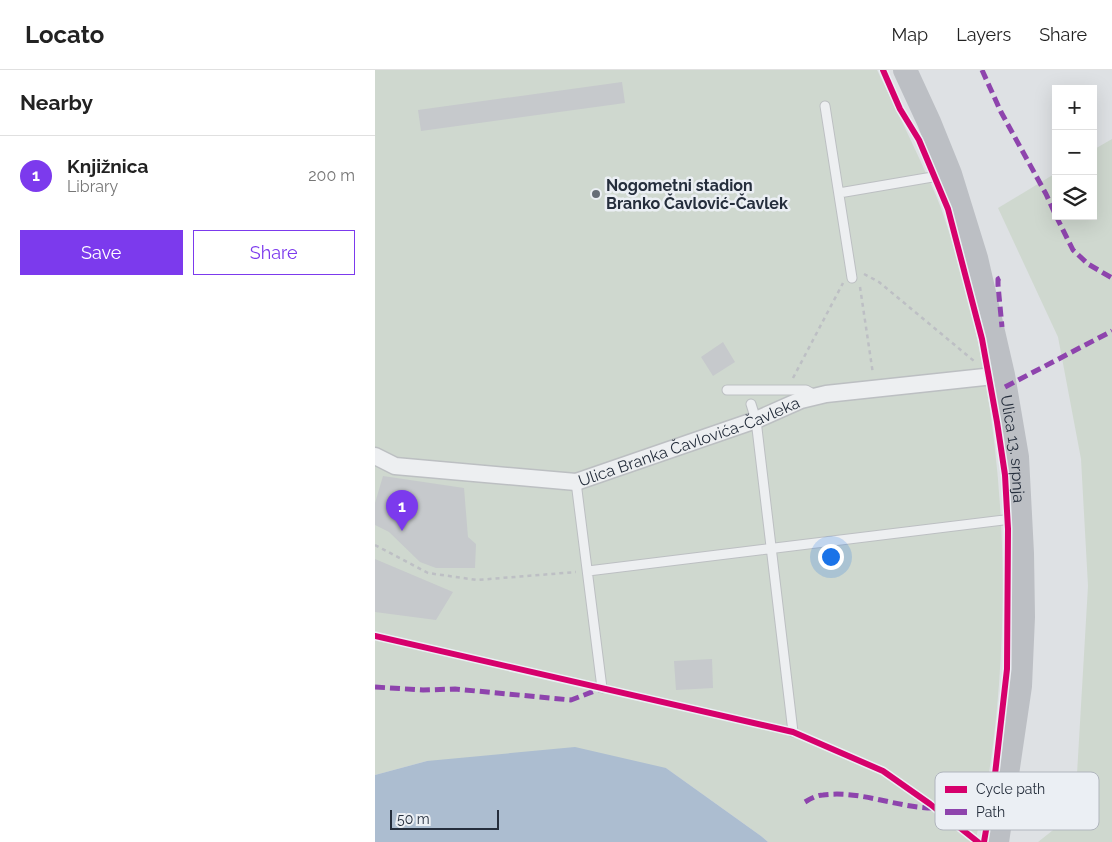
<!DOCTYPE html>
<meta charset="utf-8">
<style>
body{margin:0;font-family:Raleway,sans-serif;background:#f2f2f2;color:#222}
.controls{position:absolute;right:15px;top:15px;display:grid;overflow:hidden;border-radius:0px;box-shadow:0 5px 20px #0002}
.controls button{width:45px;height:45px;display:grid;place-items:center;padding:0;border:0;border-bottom:1px solid #e0e0e0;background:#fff;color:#222;font:25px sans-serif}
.scale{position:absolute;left:15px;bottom:12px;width:109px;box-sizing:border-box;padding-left:5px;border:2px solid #252e3c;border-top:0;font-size:14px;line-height:18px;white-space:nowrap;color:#252e3c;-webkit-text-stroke:4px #ebeff4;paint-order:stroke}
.you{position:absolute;left:455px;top:486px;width:18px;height:18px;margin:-12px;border:4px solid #fff;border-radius:50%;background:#1a73e8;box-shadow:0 0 0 8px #1a73e833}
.badge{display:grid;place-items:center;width:32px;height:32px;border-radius:50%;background:#7c3aed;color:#fff;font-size:16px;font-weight:700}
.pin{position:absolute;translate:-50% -41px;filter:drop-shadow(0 1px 2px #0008)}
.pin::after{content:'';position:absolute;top:26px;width:18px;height:15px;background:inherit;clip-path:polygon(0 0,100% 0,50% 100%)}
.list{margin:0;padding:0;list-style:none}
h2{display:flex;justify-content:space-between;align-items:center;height:65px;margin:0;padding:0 20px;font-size:21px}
h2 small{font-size:16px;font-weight:400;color:#767676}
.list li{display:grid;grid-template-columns:32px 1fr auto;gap:15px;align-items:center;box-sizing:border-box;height:80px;padding:0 20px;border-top:1px solid #e0e0e0}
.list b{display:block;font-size:19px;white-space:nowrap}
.list p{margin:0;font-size:16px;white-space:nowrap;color:#767676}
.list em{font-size:16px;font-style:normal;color:#767676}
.actions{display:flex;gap:10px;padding:15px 20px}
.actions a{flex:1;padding:11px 0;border:1px solid #7c3aed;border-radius:0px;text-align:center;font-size:18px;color:#7c3aed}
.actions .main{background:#7c3aed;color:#fff}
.icon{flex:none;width:28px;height:28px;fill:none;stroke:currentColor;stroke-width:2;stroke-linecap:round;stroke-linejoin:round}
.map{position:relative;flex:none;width:737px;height:772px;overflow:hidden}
header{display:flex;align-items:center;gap:30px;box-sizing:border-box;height:70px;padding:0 25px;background:#fff;border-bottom:1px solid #e0e0e0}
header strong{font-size:24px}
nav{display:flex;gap:28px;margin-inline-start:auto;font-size:18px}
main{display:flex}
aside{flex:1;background:#fff}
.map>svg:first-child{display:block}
.green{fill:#cfd8cf}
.water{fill:#acbdd0}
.building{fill:#c6c9cc}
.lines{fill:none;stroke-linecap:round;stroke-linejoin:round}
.lane-casing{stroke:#bcbfc2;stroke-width:11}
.street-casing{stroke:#bcbfc2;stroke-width:19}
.path{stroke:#bdbfc4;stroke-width:2.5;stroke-dasharray:4 4;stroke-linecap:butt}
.lane{stroke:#edeff1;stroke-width:9}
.street{stroke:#edeff1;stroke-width:16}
.secondary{stroke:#bcbfc4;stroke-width:24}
.quiet{stroke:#8e44ad;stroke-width:5;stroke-dasharray:10 5;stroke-linecap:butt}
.cycleway-casing{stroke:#ebeff4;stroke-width:9}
.cycleway{stroke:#d6006c;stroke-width:6}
.poi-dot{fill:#666d77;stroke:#ebeff4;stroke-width:2}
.labels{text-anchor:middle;stroke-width:5;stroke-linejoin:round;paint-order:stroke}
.poi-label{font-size:16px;font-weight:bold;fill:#252e3c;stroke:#ebeff4;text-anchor:start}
.street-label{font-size:16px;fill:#252e3c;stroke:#ebeff4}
.key{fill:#ebeff4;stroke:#b0b5bd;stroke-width:1}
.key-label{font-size:14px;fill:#252e3c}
</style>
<header>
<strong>Locato</strong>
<nav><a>Map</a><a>Layers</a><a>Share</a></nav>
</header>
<main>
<aside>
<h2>Nearby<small></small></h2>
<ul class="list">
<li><span class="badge">1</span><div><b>Knjižnica</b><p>Library</p></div><em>200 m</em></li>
</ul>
<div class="actions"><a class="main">Save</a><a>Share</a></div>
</aside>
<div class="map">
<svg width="737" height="772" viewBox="0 0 737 772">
<rect width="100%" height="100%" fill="#dee1e4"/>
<path class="green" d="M0 0H502C517 30 531 60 545 90 552 106 560 122 566 138 619 290 636 454 624 614 620 667 613 721 600 772H393L386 766 291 698 52 691 0 705Z
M737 69V772H663L687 753 701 721 713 516 706 389 683 267 623 138 681 103V146H718V80Z"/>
<path class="water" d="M200 677 291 698 386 766 393 772H0V705L52 691Z"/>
<path class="building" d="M247 12 250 33 46 61 43 40Z
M348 272 360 292 338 306 326 287Z
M8 406 89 418 93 467 101 474 100 498H61L45 492 14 462 0 455V433Z
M0 489 78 522 61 550 0 542Z
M337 589 338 618 301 620 299 591Z"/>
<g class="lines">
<defs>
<path id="lane" d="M450 36 477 208
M464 123 575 104
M352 320H431L440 325
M376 334 381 350 418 662
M201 412 227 618
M213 501 645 448"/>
<g id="street">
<path id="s1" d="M0 386 20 396 201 412 381 350 426 330 451 324 628 305"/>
</g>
</defs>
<use href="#lane" class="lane-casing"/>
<use href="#street" class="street-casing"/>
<path class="path" d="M489 204 504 212 599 291
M485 217 498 304
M418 308 468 213
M0 475 53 503 102 510 201 502
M559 738 611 716"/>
<use href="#lane" class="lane"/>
<use href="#street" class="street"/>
<path class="secondary" id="s2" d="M530 0 554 52 575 104 601 188 628 305 642 387 647 483 648 547 645 616 622 772"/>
<path class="quiet" d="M607 0 626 42 671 124 681 146
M681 146 698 180 713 194 737 208
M625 208 623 209V215L627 257
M630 317 737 261
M0 617 48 620 80 619 196 630 225 619
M430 732C435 729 442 725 448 725 486 720 522 738 559 738"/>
<defs>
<path id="cycleway" d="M508 0 525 39 544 70 573 139 607 269 622 352 630 405 633 459 632 599 619 713 609 772
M0 566 418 662 508 701 555 734 603 772"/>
</defs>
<use href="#cycleway" class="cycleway-casing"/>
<use href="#cycleway" class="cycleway"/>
</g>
<circle class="poi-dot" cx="221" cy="124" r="5"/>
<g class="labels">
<g class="poi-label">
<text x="231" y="121">Nogometni stadion<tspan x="231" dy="18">Branko Čavlović-Čavlek</tspan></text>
</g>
<g class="street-label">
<text dy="6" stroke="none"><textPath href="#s1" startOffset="324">Ulica Branka Čavlovića-Čavleka</textPath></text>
<text dy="6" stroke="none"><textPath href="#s2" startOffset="396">Ulica 13. srpnja</textPath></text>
</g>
</g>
<rect x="560" y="702" width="164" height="58" rx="8" class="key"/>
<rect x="570" y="716" width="22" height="7" fill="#d6006c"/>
<rect x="570" y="739" width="22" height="6" fill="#8e44ad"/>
<g class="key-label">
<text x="601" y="724">Cycle path</text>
<text x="601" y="747">Path</text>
</g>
</svg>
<div class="controls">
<button>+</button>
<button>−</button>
<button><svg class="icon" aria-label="layers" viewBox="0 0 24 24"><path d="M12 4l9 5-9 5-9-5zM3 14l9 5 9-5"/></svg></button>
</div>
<div class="scale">50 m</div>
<div class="you"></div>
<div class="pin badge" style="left:27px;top:461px">1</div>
</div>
</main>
